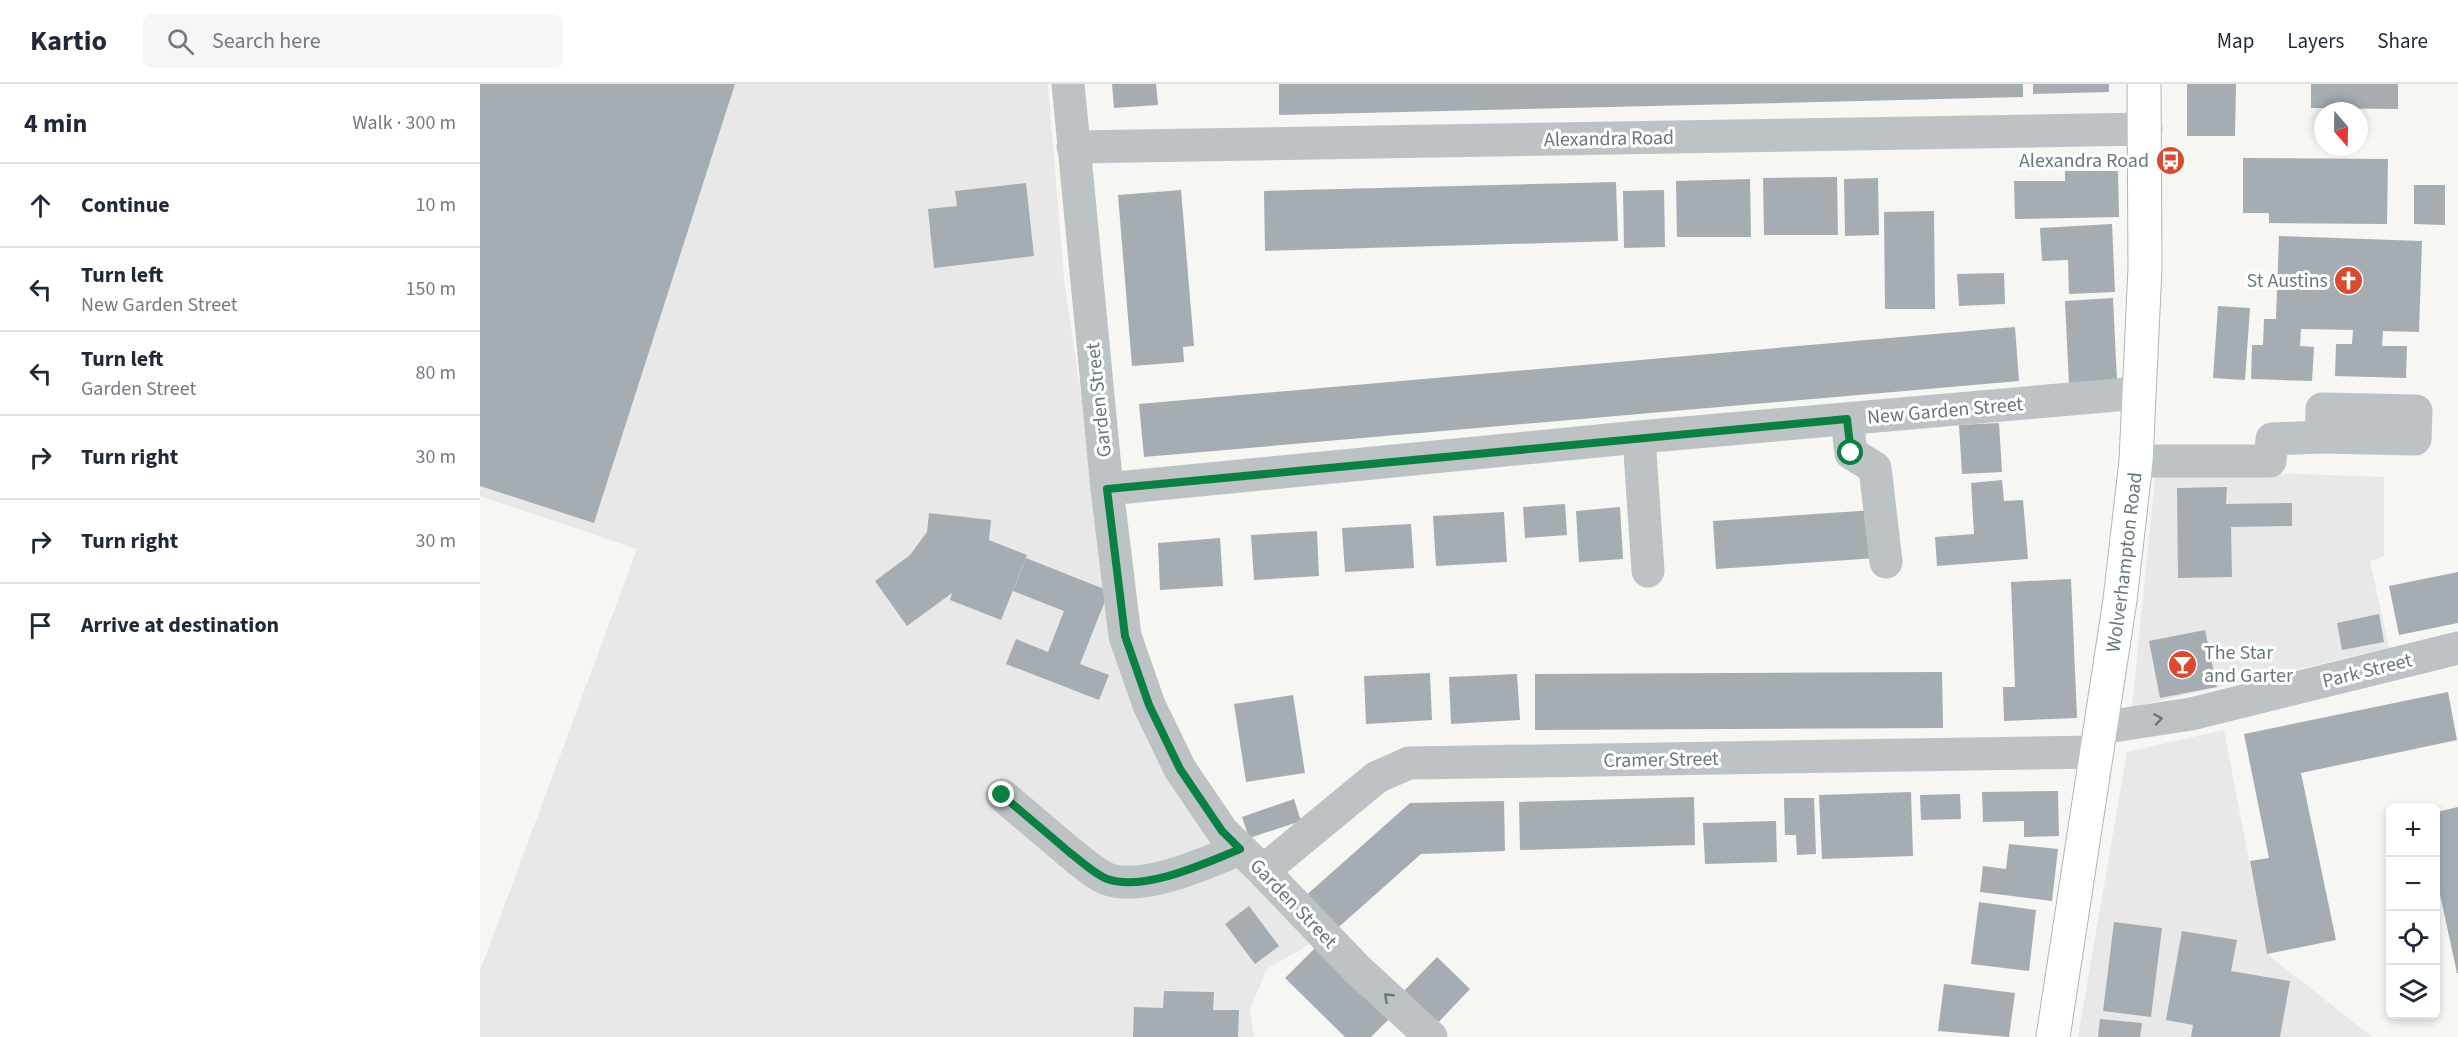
<!DOCTYPE html>
<meta charset="utf-8">
<style>
body{margin:0;font-family:"Source Sans 3",sans-serif;background:#f6f6f7;color:#1f2937}
.controls{position:absolute;right:18px;bottom:18px;display:grid;overflow:hidden;border-radius:9px;box-shadow:0 3px 9px #0003}
.controls button{width:54px;height:54px;display:grid;place-items:center;padding:0;border:0;border-bottom:2px solid #e0e1e3;background:#fff;color:#1f2937;font:30px sans-serif}
.compass{position:absolute;left:1834px;top:18px;width:54px;height:54px;border-radius:50%;background:#fff;box-shadow:0 3px 9px #0003;rotate:160deg}
.stop{position:absolute;width:18px;height:18px;margin:-14px;border:4px solid #0b8043;border-radius:50%;background:#fff}
.stop.end{background:#0b8043;border-color:#fff;box-shadow:0 2px 6px #0008}
.list{margin:0;padding:0;list-style:none}
h2{display:flex;justify-content:space-between;align-items:center;height:78px;margin:0;padding:0 24px;font-size:26px}
h2 small{font-size:20px;font-weight:400;color:#747a83}
.list li{display:grid;grid-template-columns:39px 1fr auto;gap:18px;align-items:center;box-sizing:border-box;height:84px;padding:0 24px;border-top:2px solid #e0e1e3}
.list b{display:block;font-size:22px;white-space:nowrap}
.list p{margin:0;font-size:20px;white-space:nowrap;color:#747a83}
.list em{font-size:20px;font-style:normal;color:#747a83}
.icon{flex:none;width:33px;height:33px;fill:none;stroke:currentColor;stroke-width:2;stroke-linecap:round;stroke-linejoin:round}
.map{position:relative;flex:none;width:1978px;height:953px;overflow:hidden}
header{display:flex;align-items:center;gap:36px;box-sizing:border-box;height:84px;padding:0 30px;background:#fff;border-bottom:2px solid #e0e1e3}
header strong{font-size:28px}
nav{display:flex;gap:33px;margin-inline-start:auto;font-size:21px}
.search{width:420px;height:54px;background:#f6f6f7;display:flex;align-items:center;gap:15px;box-sizing:border-box;padding:0 21px;border-radius:9px;color:#747a83;font-size:22px}
main{display:flex}
aside{flex:1;background:#fff}
.map>svg:first-child{display:block}
.built{fill:#e7e8e7}
.building{fill:#a5adb2}
.lines{fill:none;stroke-linecap:round;stroke-linejoin:round}
.highway-casing{stroke:#b1b5b8;stroke-width:35}
.minor{stroke:#bdc2c5;stroke-width:33}
.highway{stroke:#fff;stroke-width:33}
.oneway{stroke:#677882}
.route{stroke:#0b8043;stroke-width:8}
.labels{text-anchor:middle;stroke-width:6;stroke-linejoin:round;paint-order:stroke}
.street-label{font-size:20px;fill:#677882;stroke:#fff}
.poi-label{font-size:20px;fill:#677882;stroke:#fff;text-anchor:end}
</style>
<header>
<strong>Kartio</strong>
<div class="search"><svg class="icon" aria-label="search" viewBox="0 0 24 24"><circle cx="10" cy="10" r="6"/><path d="M15 15l6 6"/></svg>Search here</div>
<nav><a>Map</a><a>Layers</a><a>Share</a></nav>
</header>
<main>
<aside>
<h2>4 min<small>Walk · 300 m</small></h2>
<ul class="list">
<li><svg class="icon" aria-label="ahead" viewBox="0 0 24 24"><path d="M12 20V5M6 11l6-6 6 6"/></svg><div><b>Continue</b></div><em>10 m</em></li>
<li><svg class="icon" aria-label="left" viewBox="0 0 24 24"><path d="M17 20v-9H6M10 6l-5 5 5 5"/></svg><div><b>Turn left</b><p>New Garden Street</p></div><em>150 m</em></li>
<li><svg class="icon" aria-label="left" viewBox="0 0 24 24"><path d="M17 20v-9H6M10 6l-5 5 5 5"/></svg><div><b>Turn left</b><p>Garden Street</p></div><em>80 m</em></li>
<li><svg class="icon" aria-label="right" viewBox="0 0 24 24"><path d="M7 20v-9h11M14 6l5 5-5 5"/></svg><div><b>Turn right</b></div><em>30 m</em></li>
<li><svg class="icon" aria-label="right" viewBox="0 0 24 24"><path d="M7 20v-9h11M14 6l5 5-5 5"/></svg><div><b>Turn right</b></div><em>30 m</em></li>
<li><svg class="icon" aria-label="arrive" viewBox="0 0 24 24"><path d="M6 21V4h12l-3 4 3 4H6"/></svg><div><b>Arrive at destination</b></div></li>
</ul>
</aside>
<div class="map">
<svg width="1978" height="953" viewBox="0 0 1978 953">
<rect width="100%" height="100%" fill="#f6f6f3"/>
<path class="built" d="M0 0H568L584 195 621 448 679 673 830 860 787 885 770 925 774 953H0V887L157 465 0 412Z
M1676 385 1904 393V472L1890 477 1909 564 1652 623Z
M1744 646 1787 870 1892 953H1598L1647 668Z"/>
<path class="building" d="M0 0H255L114 439 0 402Z
M632 0H676L678 21 634 24Z
M799 0H1543V13L799 31Z
M1553 0H1629V8L1553 10Z
M1707 0H1756L1755 52H1707Z
M1831 0H1918V25L1831 24Z
M1763 74 1908 75 1907 140 1789 139V129H1763Z
M1585 87H1638L1639 133 1535 135 1534 97H1585Z
M1357 93 1358 151H1284L1283 94Z
M1398 94 1399 151 1365 152 1364 95Z
M1270 95 1271 153H1197L1196 97Z
M1136 98 1138 157 785 167 784 107Z
M546 99 554 172 454 184 448 125 477 122 475 107Z
M1934 101H1965V141L1934 140Z
M701 106 714 262 703 263 704 278 652 282 638 111Z
M1184 106 1185 163 1144 164 1143 107Z
M1454 127 1455 225H1405L1404 128Z
M1632 140 1635 208 1589 210 1588 176 1562 177 1560 144Z
M1799 152 1942 157 1939 248 1903 247 1902 262H1927L1926 294 1855 292 1856 260H1872L1873 246 1821 245 1820 262 1834 263 1832 297 1771 295 1772 261H1783L1784 235H1796Z
M1524 189 1525 220 1479 222 1477 190Z
M1633 214 1637 297 1589 300 1585 217Z
M1738 222 1770 224 1765 296 1733 294Z
M1535 243 1539 297 664 373 659 320Z
M1519 339 1522 388 1482 390 1479 341Z
M1522 396 1524 417 1543 416 1548 475 1457 482 1455 453 1494 450 1491 399Z
M1747 403 1746 420 1812 419V442L1751 443 1752 493 1698 494 1697 404Z
M1085 420 1087 451 1045 454 1043 423Z
M1140 423 1143 475 1099 478 1096 427Z
M1394 426 1397 474 1236 485 1233 437Z
M1024 428 1027 478 956 482 953 432Z
M449 429 511 436 509 456 547 471 521 536 470 516 472 509 427 542 395 497 430 471 447 448Z
M931 440 934 484 865 488 862 444Z
M837 447 839 492 774 496 771 451Z
M740 454 743 502 680 506 678 459Z
M546 474 629 507 600 580 629 591 619 616 526 580 536 555 568 568 584 527 533 507Z
M1978 488V539L1919 551 1909 502Z
M1591 495 1597 634 1524 637 1523 603H1535L1531 498Z
M1899 530 1904 558 1862 566 1857 539Z
M1725 546 1737 603 1680 614 1669 557Z
M1462 588 1463 644 1055 646V590Z
M950 589 952 636 886 640 884 592Z
M1037 590 1040 636 971 640 969 593Z
M1968 608 1977 656 1821 689 1856 856 1787 870 1770 777 1789 774 1764 650Z
M813 611 825 689 766 698 754 620Z
M1578 707 1579 752 1544 753V737L1503 738 1502 708Z
M1431 708 1433 772 1342 775 1339 711Z
M1480 710 1481 735 1441 736 1440 711Z
M1214 713 1215 761 1040 766 1039 718Z
M1304 714H1334L1336 770 1317 771 1316 751H1305Z
M814 715 821 737 769 754 762 733Z
M1024 717 1025 767 941 770 852 849 822 815 930 719Z
M1978 723V889H1977L1956 792V728Z
M1296 737 1297 778 1225 780 1223 739Z
M1529 760 1578 765 1572 817 1500 808 1503 782 1526 785Z
M1499 818 1556 826 1549 887 1491 880Z
M769 822 799 862 775 880 745 840Z
M1634 838 1682 844 1671 933 1623 927Z
M1702 847 1757 856 1751 887 1810 897 1800 953H1711L1713 941 1686 936Z
M837 862 910 934 891 953H865L805 894Z
M957 873 990 905 953 944 919 912Z
M1464 900 1535 909 1529 953 1458 947Z
M684 907 734 908 733 926H759L758 953H653L654 923 683 924Z
M1620 935 1662 939 1660 953H1618Z"/>
<g class="lines">
<defs>
<g id="highway">
<path id="s1" d="M1573 953 1640 516 1656 377 1665 184 1664 0"/>
</g>
</defs>
<use href="#highway" class="highway-casing"/>
<path class="minor" d="M588 0 627 405 645 552 669 621 700 685 742 747 783 787 877 885 951 953
M593 63 1666 45
M1367 335 1371 369 1395 384 1406 478
M1159 353 1168 487
M1656 377H1790L1792 355 1841 353 1935 355 1936 327 1842 325 1841 353
M627 405 1159 353 1659 309
M1620 644 1711 630 1978 564
M522 711C544 730 567 749 589 768 601 777 613 789 627 795 663 808 726 779 760 765
M783 787 897 693 929 679 1616 668"/>
<use href="#highway" class="highway"/>
</g>
<defs><path id="oneway-chevron" d="M-2-3.5L2.5 0L-2 3.5" fill="none" stroke-width="1.6" stroke-linecap="round" stroke-linejoin="round" transform="scale(1.5)"/></defs>
<g class="oneway">
<use href="#oneway-chevron" transform="translate(1678 635) rotate(-9)"/>
<use href="#oneway-chevron" transform="translate(908 913) rotate(-137)"/>
</g>
<g class="lines">
<path class="route" d="M522 711C544 730 567 749 589 768 601 777 613 789 627 795 664 808 726 779 760 765L742 747 700 685 669 621 645 552 627 405 1367 335 1371 369"/>
</g>
<defs>
<symbol id="bus-disc" viewBox="-11 -11 22 22"><circle r="9.5" fill="#d84b31" stroke="#fff"/><path d="M-5-6H5V4H4V6H2V4H-2V6H-4V4H-5ZM-3.5-4V0h7V-4ZM-3.5 1.2v1.5H-2V1.2ZM2 1.2v1.5H3.5V1.2Z" fill="#fff"/></symbol>
<symbol id="church-disc" viewBox="-11 -11 22 22"><circle r="9.5" fill="#d84b31" stroke="#fff"/><path d="M-1.2-6h2.4v3.5h3.3v2.4h-3.3V6h-2.4V-.1h-3.3v-2.4h3.3Z" fill="#fff"/></symbol>
<symbol id="bar-disc" viewBox="-11 -11 22 22"><circle r="9.5" fill="#d84b31" stroke="#fff"/><path d="M-6-5H6L.8 .8V4.5H3.5V6h-7V4.5H-.8V.8Z" fill="#fff"/></symbol>
</defs>
<g fill-rule="evenodd">
<use href="#bus-disc" x="1674" y="60" width="33" height="33"/>
<use href="#church-disc" x="1852" y="180" width="33" height="33"/>
<use href="#bar-disc" x="1686" y="564" width="33" height="33"/>
</g>
<g class="labels">
<g class="street-label">
<text transform="translate(1129 54) rotate(-1)" y="7">Alexandra Road</text>
<text transform="translate(618 316) rotate(-96)" y="7">Garden Street</text>
<text transform="translate(1465 326) rotate(-5)" y="7">New Garden Street</text>
<text dy="7" stroke="none"><textPath href="#s1" startOffset="480">Wolverhampton Road</textPath></text>
<text transform="translate(1887 586) rotate(-14)" y="7">Park Street</text>
<text transform="translate(1181 675) rotate(-1)" y="7">Cramer Street</text>
<text transform="translate(814 819) rotate(46)" y="7">Garden Street</text>
</g>
<g class="poi-label">
<text x="1669" y="83">Alexandra Road</text>
<text x="1848" y="203">St Austins</text>
<text x="1724" y="575" text-anchor="start">The Star<tspan x="1724" dy="23">and Garter</tspan></text>
</g>
</g>
</svg>
<div class="controls">
<button>+</button>
<button>−</button>
<button><svg class="icon" aria-label="locate" viewBox="0 0 24 24"><circle cx="12" cy="12" r="6"/><path d="M12 2v4M12 18v4M2 12h4M18 12h4"/></svg></button>
<button><svg class="icon" aria-label="layers" viewBox="0 0 24 24"><path d="M12 4l9 5-9 5-9-5zM3 14l9 5 9-5"/></svg></button>
</div>
<svg class="compass" viewBox="-18 -18 36 36"><path d="M0-13l5 13h-10z" fill="#e53935"/><path d="M0 13l5-13h-10z" fill="#747a83"/></svg>
<div class="stop" style="left:1371px;top:369px"></div>
<div class="stop end" style="left:522px;top:711px"></div>
</div>
</main>
